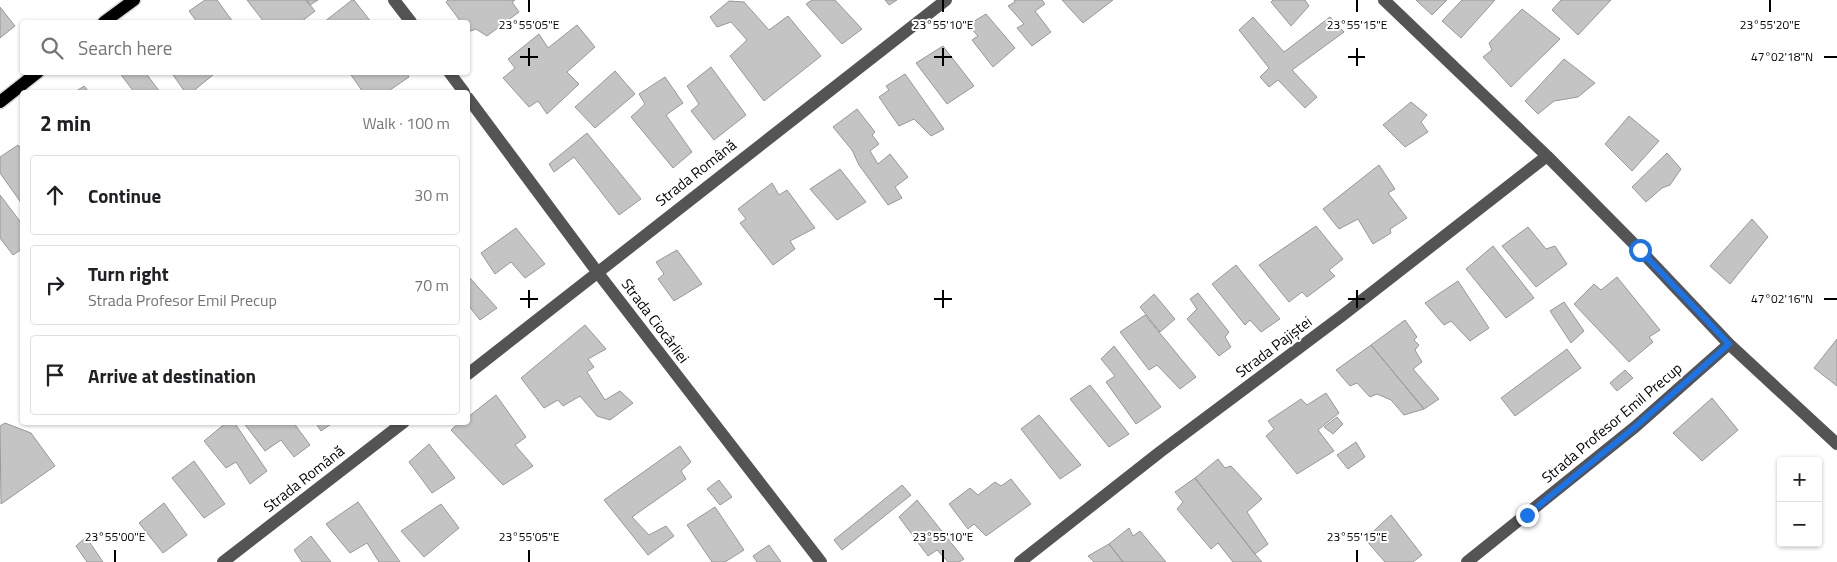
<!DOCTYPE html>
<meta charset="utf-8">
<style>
body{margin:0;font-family:"Titillium Web",sans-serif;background:#f2f2f2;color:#202124}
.controls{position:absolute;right:15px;bottom:15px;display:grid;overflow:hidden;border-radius:5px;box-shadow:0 1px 4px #0004}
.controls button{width:45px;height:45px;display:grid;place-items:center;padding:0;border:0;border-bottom:1px solid #e0e0e0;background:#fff;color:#202124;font:25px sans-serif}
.stop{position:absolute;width:15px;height:15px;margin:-11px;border:4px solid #1a73e8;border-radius:50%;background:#fff}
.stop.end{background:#1a73e8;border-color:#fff;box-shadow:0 1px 5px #0008}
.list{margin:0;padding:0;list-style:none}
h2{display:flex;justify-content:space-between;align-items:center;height:65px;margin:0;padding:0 20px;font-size:21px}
h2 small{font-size:16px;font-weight:400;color:#757577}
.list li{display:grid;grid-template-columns:32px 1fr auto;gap:15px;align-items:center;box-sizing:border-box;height:80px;margin:0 10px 10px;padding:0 10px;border:1px solid #e0e0e0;border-radius:5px}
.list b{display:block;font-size:19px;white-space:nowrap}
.list p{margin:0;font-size:16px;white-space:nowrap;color:#757577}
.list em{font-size:16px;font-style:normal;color:#757577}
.icon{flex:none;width:28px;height:28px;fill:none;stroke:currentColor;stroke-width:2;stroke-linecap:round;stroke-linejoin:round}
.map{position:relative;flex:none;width:1837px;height:562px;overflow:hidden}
.search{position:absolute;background:#fff;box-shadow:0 1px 4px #0004;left:20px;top:20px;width:450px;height:55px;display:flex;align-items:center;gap:12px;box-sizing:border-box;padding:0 18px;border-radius:5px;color:#757577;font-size:19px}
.panel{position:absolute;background:#fff;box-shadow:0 1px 4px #0004;left:20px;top:90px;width:450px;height:335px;border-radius:5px}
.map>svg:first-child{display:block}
.building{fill:#c4c4c4;stroke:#989898}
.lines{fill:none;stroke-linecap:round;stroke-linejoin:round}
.major-casing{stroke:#dbdbdb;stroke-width:15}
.minor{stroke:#545454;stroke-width:12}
.major{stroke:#000;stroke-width:12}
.route{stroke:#1a73e8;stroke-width:6}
.ticks{fill:none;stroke:#000;stroke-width:2}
.labels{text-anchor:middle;stroke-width:4;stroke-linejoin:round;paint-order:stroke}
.street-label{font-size:15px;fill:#000;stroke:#fff}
.ticks-label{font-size:12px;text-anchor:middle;fill:#000;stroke:#fff;stroke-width:4;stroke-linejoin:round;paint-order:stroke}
</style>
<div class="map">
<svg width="1837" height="562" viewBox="0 0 1837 562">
<rect width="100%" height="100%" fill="#fff"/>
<path class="building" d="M205 0H217L233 22H197L189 11Z
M247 0H306L315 11 301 22H264Z
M306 0H318L310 5Z
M352 0H354L371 22H324Z
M448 0H515L512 2 519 12 487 36 476 29 468 32V22H461L446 2Z
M812 0H835L862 29 842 44 806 4Z
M885 0H897L889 5Z
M1014 0H1042L1045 4 1035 11 1051 32 1032 46 1017 28 1024 24 1008 6 1015 2Z
M1062 0H1113L1083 23Z
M1273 0H1305L1309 6 1291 26 1271 2Z
M1416 0H1447L1432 15Z
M1462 0H1495L1461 38 1442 21Z
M1561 0H1611L1578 35 1552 10Z
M729 1 744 2 769 30 788 16 821 56 764 101 730 56 747 40 731 22 717 27 710 17Z
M0 7 15 26 0 38Z
M1522 9 1560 39 1511 87 1483 57 1492 50 1489 43Z
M986 14 1015 48 993 67 972 40 978 36 968 25Z
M1253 17 1284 52 1330 17 1344 32 1292 70 1317 97 1305 108 1278 80 1269 87 1260 77 1269 68 1239 30Z
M577 25 595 47 567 72 579 84 547 114 538 101 529 107 503 78 515 68 508 59 539 34 548 48Z
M943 46 974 86 947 104 916 63Z
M1564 59 1595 83 1578 97 1554 101 1538 114 1525 101Z
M711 67 746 115 714 140 691 111 699 104 687 86Z
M615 71 635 94 595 128 575 107Z
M119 72H145L160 92H134Z
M171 72H211L213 75 192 92H185Z
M349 72H406L409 77 387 92H363Z
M905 74 944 129 931 136 914 119 899 126 879 97 889 90 886 86Z
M665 77 683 103 666 115 692 152 673 168 631 117 645 104 639 94Z
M84 86 89 92H75Z
M1411 102 1427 115 1421 122 1428 132 1405 147 1383 125Z
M857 109 875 132 872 135 879 144 870 151 878 164 890 154 908 177 895 187 902 198 888 205 859 165 852 150 833 127Z
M1629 116 1659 141 1632 171 1605 144Z
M587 133 641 199 619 215 574 157 554 172 549 164Z
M18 145 22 150V204L0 173V157Z
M1667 153 1681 169 1670 185 1662 188 1646 202 1632 187Z
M1379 165 1395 189 1388 193 1407 218 1390 229 1391 233 1373 244 1358 219 1339 229 1323 209Z
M840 169 866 202 837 220 810 189Z
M772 183 779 195 787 190 815 228 790 241 795 249 773 265 740 223 746 219 738 209Z
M0 195 22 224V249L13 255 0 238Z
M1752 219 1768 237 1730 284 1710 266Z
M1316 226 1343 259 1329 270 1335 276 1307 297 1302 292 1289 302 1259 265Z
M1528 227 1546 249 1555 246 1567 264 1536 287 1502 246Z
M516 228 545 264 525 278 511 262 495 274 481 253Z
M1493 246 1534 298 1506 318 1466 269Z
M677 250 702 284 674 301 658 279 664 274 656 262Z
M1236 265 1280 319 1261 332 1250 320 1245 325 1212 284Z
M468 276 497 308 480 320 468 305Z
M1617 277 1660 330 1649 337 1653 342 1629 362 1574 304 1594 284 1601 290Z
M1458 281 1489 328 1470 341 1451 321 1444 325 1425 303Z
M1198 293 1229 332 1225 337 1231 347 1219 356 1187 319 1197 309 1190 299Z
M1154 294 1175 319 1160 332 1140 307Z
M1564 302 1584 331 1571 343 1550 311Z
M1145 315 1196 377 1180 389 1157 365 1149 370 1120 332Z
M1405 320 1417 337 1414 340 1419 345 1415 350 1422 362 1413 369 1439 399 1424 409 1371 345Z
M585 325 606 349 588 359 594 367 587 372 605 400 620 391 633 403 610 420 597 416 580 396 563 406 558 400 544 408 521 378Z
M1837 339V386L1814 368Z
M1371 345 1424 409 1404 415 1391 400 1377 394 1370 397 1357 383 1350 386 1336 370Z
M1114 346 1161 407 1136 424 1106 382 1115 376 1101 359Z
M1567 349 1581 368 1515 416 1501 398Z
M1625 370 1633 378 1617 391 1610 383Z
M1090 385 1129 434 1109 447 1070 399Z
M1326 393 1339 413 1318 430 1334 451 1297 474 1266 436 1274 429 1268 421 1301 399 1307 405Z
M496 395 526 437 515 445 533 466 503 485 451 430 460 422H468V417Z
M1712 398 1738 430 1702 461 1673 433Z
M1039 415 1081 465 1060 479 1021 429Z
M1337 417 1343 424 1333 434 1324 427Z
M227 422H234L267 471 250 484 236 462 226 468 204 441Z
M243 422H293L310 445 294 457 281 440 265 451Z
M315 422H334L321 431Z
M5 423 31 433 55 466 1 504 0 426Z
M1356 442 1365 457 1348 469 1337 455Z
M429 444 455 478 432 493 409 462Z
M680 446 691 462 681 471 686 479 632 517 649 535 666 526 674 536 648 555 604 500Z
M1218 459 1225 468 1231 466 1262 499 1247 512 1268 544 1255 554 1195 478Z
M194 461 225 504 204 518 172 478Z
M1195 478 1255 554 1262 562H1233L1218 543 1211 549 1177 509 1183 502 1175 492Z
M1011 479 1031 504 986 536 974 524 968 529 949 504 970 488 978 495 995 482 1001 486Z
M719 480 732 497 720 505 707 489Z
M902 485 911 495 842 550 834 540Z
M917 500 964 559 959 562H948L937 550 928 556 899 517Z
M358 502 400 562H379L367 543 350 553 326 524Z
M164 503 187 535 163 553 139 523Z
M441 504 459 528 424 557 401 531Z
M715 507 744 550 725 562H712L687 525Z
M1391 515 1422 555 1413 562H1385L1365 539Z
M1129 528 1133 536 1140 531 1166 562H1123L1109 544Z
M311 536 331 562H302L294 550Z
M86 537 103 562H87L76 546Z
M1109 544 1123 562H1094L1088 556Z
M769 545 781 562H757L753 556Z"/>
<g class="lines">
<defs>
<path id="major" d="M104 22 134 0
M0 102 38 72"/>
</defs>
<use href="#major" class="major-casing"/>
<path class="minor" d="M394 0 411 22
M1384 0 1547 156 1640 250 1729 344 1837 444
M449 72 464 92
M468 98 598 273 821 562
M468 374 946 0
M223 562 404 422
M1020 562 1160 452 1343 315 1547 156
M1467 562 1635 427 1729 344"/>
<use href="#major" class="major"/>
</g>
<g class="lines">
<path class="route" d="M1527 515 1635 427 1729 344 1640 250"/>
</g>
<path class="ticks" d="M529 0V12M943 0V12M1357 0V12M1770 0V12M529 48V66M943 48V66M1357 48V66M520 57H538M934 57H952M1348 57H1365M1824 57H1837M529 290V308M943 290V308M1357 290V308M520 299H538M934 299H952M1348 299H1365M1824 299H1837M115 550V562M529 550V562M943 550V562M1357 550V562"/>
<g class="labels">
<g class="street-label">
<text transform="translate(696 173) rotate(-38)" y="5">Strada Română</text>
<text transform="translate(655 321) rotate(53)" y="5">Strada Ciocârliei</text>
<text transform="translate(1274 347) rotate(-37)" y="5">Strada Pajiștei</text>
<text transform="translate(1612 423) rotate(-40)" y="5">Strada Profesor Emil Precup</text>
<text transform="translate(304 479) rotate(-38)" y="5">Strada Română</text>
</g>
</g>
<g class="ticks-label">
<text x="529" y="29">23°55'05"E</text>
<text x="943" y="29">23°55'10"E</text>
<text x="1357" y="29">23°55'15"E</text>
<text x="1770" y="29">23°55'20"E</text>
<text x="1782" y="61">47°02'18"N</text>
<text x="1782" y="303">47°02'16"N</text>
<text x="115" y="541">23°55'00"E</text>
<text x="529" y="541">23°55'05"E</text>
<text x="943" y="541">23°55'10"E</text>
<text x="1357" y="541">23°55'15"E</text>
</g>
</svg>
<div class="controls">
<button>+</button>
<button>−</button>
</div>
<div class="stop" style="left:1640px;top:250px"></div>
<div class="stop end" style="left:1527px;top:515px"></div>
<div class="search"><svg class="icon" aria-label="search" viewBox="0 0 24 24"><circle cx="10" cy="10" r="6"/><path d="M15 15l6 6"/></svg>Search here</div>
<section class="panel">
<h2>2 min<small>Walk · 100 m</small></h2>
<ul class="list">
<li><svg class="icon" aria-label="ahead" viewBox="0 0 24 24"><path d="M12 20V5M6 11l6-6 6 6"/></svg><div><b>Continue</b></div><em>30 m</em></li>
<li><svg class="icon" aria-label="right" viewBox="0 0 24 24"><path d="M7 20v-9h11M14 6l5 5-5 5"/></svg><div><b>Turn right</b><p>Strada Profesor Emil Precup</p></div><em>70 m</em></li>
<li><svg class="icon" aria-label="arrive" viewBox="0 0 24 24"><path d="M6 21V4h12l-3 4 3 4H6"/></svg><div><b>Arrive at destination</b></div></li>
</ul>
</section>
</div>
